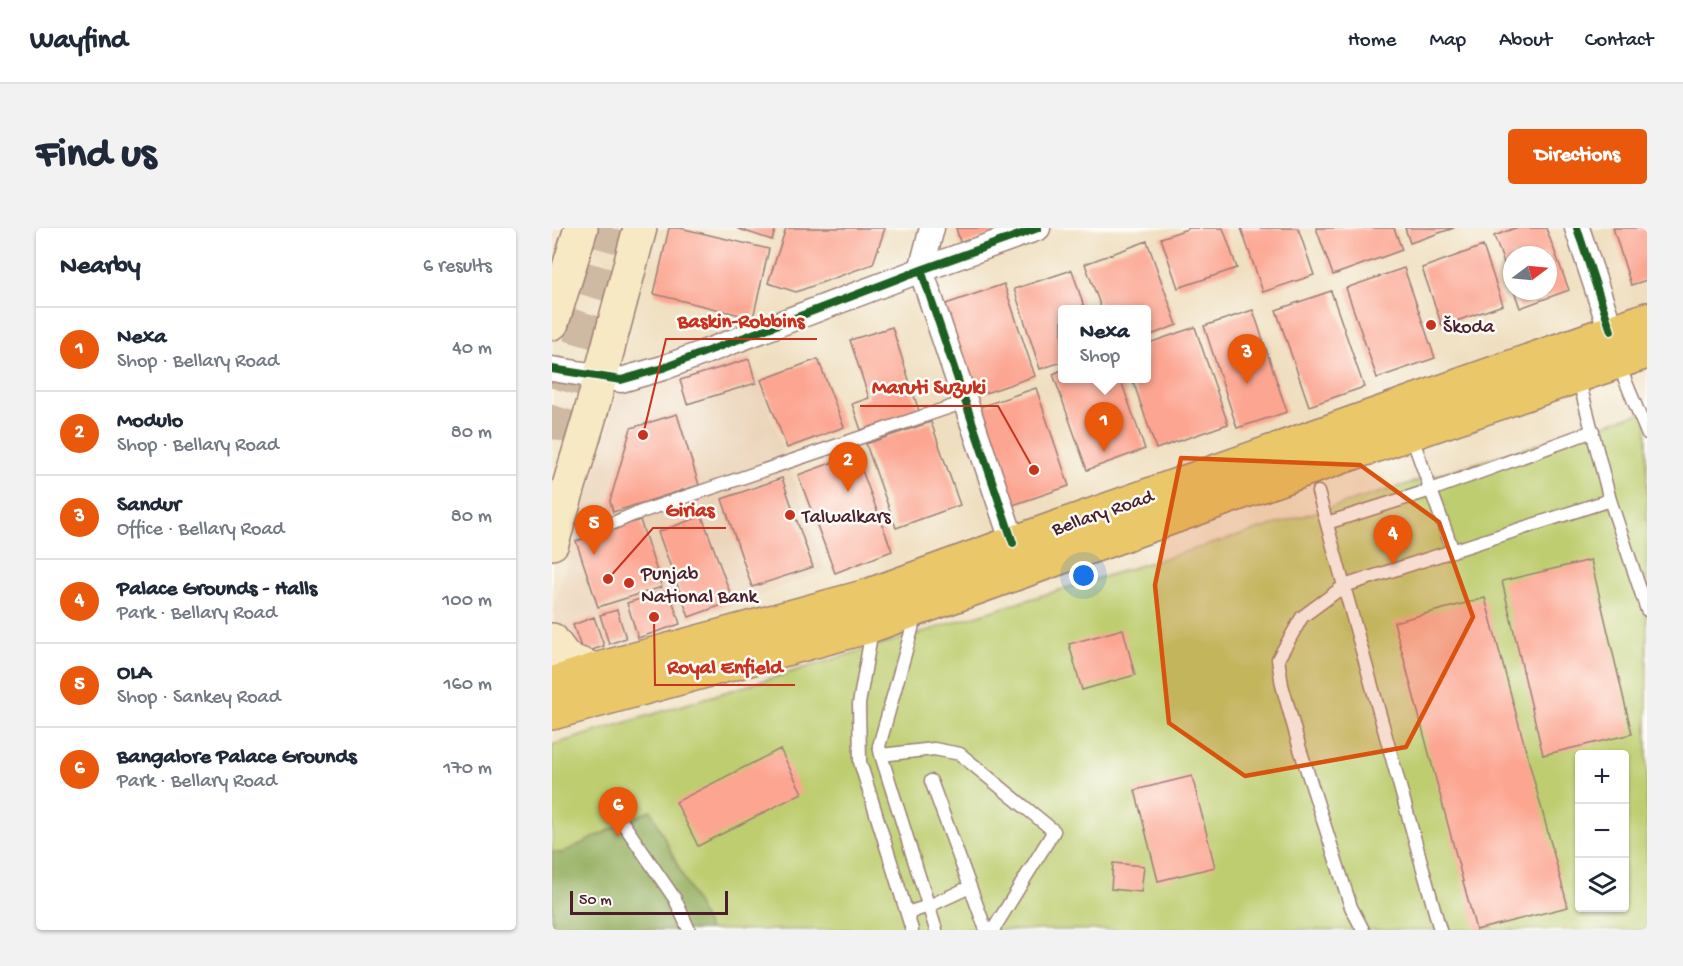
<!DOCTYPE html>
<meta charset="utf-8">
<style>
body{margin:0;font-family:"Gochi Hand",sans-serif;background:#f2f2f3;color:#1f2937}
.controls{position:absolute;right:18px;bottom:18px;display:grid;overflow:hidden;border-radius:6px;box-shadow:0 2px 4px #0004}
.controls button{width:54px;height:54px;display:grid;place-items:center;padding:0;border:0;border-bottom:2px solid #e0e1e3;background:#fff;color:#1f2937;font:30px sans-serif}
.compass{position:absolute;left:951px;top:18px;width:54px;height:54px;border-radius:50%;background:#fff;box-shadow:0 2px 4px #0004;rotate:74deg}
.scale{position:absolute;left:18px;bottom:15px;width:158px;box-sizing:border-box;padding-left:6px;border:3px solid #4a1f2b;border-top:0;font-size:16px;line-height:21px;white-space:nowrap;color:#4a1f2b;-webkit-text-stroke:4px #fdfcf7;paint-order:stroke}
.you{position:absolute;left:532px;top:348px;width:21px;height:21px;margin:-15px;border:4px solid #fff;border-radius:50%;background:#1a73e8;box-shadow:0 0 0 9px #1a73e833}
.badge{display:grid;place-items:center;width:39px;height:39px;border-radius:50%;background:#ea580c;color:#fff;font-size:20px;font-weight:700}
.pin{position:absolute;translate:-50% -50px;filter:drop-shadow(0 2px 3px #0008)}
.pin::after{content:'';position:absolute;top:32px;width:21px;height:18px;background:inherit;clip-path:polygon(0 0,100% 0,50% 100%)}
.popup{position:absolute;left:506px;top:77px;width:93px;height:78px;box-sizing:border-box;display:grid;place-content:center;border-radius:6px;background:#fff;filter:drop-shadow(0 2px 4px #0005);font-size:20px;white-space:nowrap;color:#747a83}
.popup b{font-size:22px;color:#1f2937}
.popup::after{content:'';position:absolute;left:50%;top:100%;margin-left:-12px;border:12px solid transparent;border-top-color:#fff}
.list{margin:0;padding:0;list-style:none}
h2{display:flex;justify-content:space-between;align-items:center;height:78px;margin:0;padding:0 24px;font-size:26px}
h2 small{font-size:20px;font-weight:400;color:#747a83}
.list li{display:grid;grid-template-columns:39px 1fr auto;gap:18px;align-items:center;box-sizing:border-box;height:84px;padding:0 24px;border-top:2px solid #e0e1e3}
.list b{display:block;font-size:22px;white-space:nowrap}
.list p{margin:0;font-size:20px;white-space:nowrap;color:#747a83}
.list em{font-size:20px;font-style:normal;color:#747a83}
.icon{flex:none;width:33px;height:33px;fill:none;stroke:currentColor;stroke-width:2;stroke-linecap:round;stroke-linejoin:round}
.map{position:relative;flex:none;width:1095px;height:702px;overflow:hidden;border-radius:6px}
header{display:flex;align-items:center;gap:36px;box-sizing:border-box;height:84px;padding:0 30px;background:#fff;border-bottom:2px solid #e0e1e3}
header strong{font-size:28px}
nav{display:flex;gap:33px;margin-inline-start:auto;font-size:21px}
.intro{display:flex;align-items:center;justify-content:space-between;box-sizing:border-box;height:144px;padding:0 36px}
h1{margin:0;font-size:42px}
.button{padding:15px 27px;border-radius:6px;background:#ea580c;color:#fff;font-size:21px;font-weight:700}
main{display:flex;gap:36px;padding:0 36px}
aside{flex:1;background:#fff;border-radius:6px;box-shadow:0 2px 4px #0004}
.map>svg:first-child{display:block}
.built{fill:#ebd3b8}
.green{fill:#becd6f;stroke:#84764d;stroke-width:1.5;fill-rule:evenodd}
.forest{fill:#96b062;stroke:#706846;stroke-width:1.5}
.building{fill:#fca591}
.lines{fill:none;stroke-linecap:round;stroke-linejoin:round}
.secondary-tunnel{stroke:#ceb9a2;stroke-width:33;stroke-dasharray:33 16;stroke-linecap:butt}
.lane-casing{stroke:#9c7f76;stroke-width:15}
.street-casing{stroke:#9c7f76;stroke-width:27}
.secondary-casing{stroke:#9c7f76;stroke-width:36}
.primary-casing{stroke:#9c7f76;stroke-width:36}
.lane{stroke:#fff;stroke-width:12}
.street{stroke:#fff;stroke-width:24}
.secondary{stroke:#f7e9c3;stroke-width:33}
.primary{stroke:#eac769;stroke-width:33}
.cycleway-casing{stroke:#fdfcf7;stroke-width:11}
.cycleway{stroke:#1b5e20;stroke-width:8}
.marked{fill:#d8530f;fill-opacity:0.2;stroke:#d8530f;stroke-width:4.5;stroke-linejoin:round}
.poi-dot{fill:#c8321e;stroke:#fdfcf7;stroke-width:2}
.labels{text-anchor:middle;stroke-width:5;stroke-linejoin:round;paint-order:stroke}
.poi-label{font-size:20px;fill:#4a1f2b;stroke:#fdfcf7;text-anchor:start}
.street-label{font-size:20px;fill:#4a1f2b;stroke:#fdfcf7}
.leader{fill:none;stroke:#c8321e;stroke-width:2}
.callout-dot{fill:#c8321e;stroke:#fdfcf7;stroke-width:2}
.callout-label{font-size:21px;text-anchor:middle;font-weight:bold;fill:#c8321e;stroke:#fdfcf7;stroke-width:5;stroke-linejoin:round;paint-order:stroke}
</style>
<header>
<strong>Wayfind</strong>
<nav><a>Home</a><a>Map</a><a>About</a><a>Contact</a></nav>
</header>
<div class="intro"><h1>Find us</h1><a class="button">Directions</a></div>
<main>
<aside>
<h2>Nearby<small>6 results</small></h2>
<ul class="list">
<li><span class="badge">1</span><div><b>Nexa</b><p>Shop · Bellary Road</p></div><em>40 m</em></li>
<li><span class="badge">2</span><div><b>Modulo</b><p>Shop · Bellary Road</p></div><em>80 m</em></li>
<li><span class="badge">3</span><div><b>Sandur</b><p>Office · Bellary Road</p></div><em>80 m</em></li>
<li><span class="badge">4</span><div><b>Palace Grounds - Halls</b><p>Park · Bellary Road</p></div><em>100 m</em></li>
<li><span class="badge">5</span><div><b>OLA</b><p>Shop · Sankey Road</p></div><em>160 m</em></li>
<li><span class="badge">6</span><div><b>Bangalore Palace Grounds</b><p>Park · Bellary Road</p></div><em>170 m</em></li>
</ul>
</aside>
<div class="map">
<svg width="1095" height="702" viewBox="0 0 1095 702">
<rect width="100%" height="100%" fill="#fdfcf7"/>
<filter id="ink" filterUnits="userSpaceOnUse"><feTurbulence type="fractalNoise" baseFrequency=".0167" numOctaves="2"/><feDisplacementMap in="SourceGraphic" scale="12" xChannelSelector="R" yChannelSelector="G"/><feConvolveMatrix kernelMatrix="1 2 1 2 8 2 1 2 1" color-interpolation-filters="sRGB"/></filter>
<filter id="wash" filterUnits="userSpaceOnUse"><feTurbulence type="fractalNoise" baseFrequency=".008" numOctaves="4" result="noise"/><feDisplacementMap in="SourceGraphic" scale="24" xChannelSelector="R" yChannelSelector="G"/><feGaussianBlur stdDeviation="1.35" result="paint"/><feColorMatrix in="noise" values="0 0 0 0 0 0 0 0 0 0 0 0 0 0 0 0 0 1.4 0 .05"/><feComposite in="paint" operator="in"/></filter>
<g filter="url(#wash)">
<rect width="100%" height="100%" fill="#efdfc0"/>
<path class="built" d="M198 125 273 342 67 421 23 431 13 418 3 392 2 377 66 166Z"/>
<path class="green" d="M1095 183V702H0V517ZM1028 526H1072V680H1028Z"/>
<path class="forest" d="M99 582 157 702H0V624L10 625Z"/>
<g id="blocks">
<path class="building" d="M117 0H128L217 21 201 90 102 66Z
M184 0H224L220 12Z
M234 0H333L321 36 244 64 216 55Z
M404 0H459L409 17Z
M638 0H671L685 40 626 60 609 10Z
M689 0H746L762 47 711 64Z
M764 0H842L850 22 781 47Z
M853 0H902L858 15Z
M963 0H994L1017 62 968 80 962 63H996V27H960V57L942 8Z
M1061 0H1095V52L1079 57Z
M595 13 625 97 594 109V82H550L533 36Z
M931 18 951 77 890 98 870 40Z
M852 40 883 130 825 150 794 60Z
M520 42 533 82H510V134L488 141 462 61Z
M452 56 483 148 419 170 388 78Z
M779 63 812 159 757 178 724 82Z
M701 82 735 184 685 200 652 98Z
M340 99 367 183 309 202 300 176 317 170 298 112Z
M643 99 676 196 604 221 580 150H594V116Z
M197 131 204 155 135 176 128 152Z
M266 131 292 199 235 220 209 152Z
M510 142V150H568L593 221 535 242 501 146Z
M484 160 517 258 461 277 428 179Z
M125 186 147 257 61 284 58 273 79 200Z
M379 194 408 277 344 300 314 216Z
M304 226 340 323 283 345 246 247Z
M230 250 261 339 200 359 170 271Z
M150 288 181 373 137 389 106 304Z
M88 292 110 359 46 379 24 313Z
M1039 332 1080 506 991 527 950 353Z
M117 362 128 396 86 410 75 375Z
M933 370 1016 679 924 702 842 394Z
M65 382 74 410 57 416 48 387Z
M42 389 52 418 31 425 21 397Z
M571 401 583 447 530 462 517 416Z
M228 521 250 565 146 618 124 574Z
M640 548 663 639 606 653 583 562Z
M561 635 592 638 589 664 559 661Z"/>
</g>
</g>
<g filter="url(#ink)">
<use href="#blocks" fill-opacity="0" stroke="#9c7f76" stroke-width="1.5"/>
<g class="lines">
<path class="secondary-tunnel" d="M0 211 61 0"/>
<defs>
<path id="lane" d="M1066 135 1095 205
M1026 149 1058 272 1095 382
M859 207 901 323
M766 264 792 358 750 389 726 431 730 457 748 521 799 679 811 702
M775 295 879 262 1041 203
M59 296 80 287 413 174
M362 387 360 401 327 518 329 527 384 702
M318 400V413L307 476 308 534 360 702
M329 527 382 521 408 526 502 603 441 702
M379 553 434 702
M64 585 123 671 137 702
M355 685 377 678 418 659
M888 702 792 358 1058 272"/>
<path id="street" d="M1025 0 1059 103
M369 42 461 315
M369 42 380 0
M0 141 69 152 111 140 369 42 486 0"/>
<path id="secondary" d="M0 95 29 0
M0 315 39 184 88 0
M0 412 14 431 43 442"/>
<path id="primary" d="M0 456 43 442 315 368 461 315 1095 91
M0 485 318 398 752 242 1095 124"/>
</defs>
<use href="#lane" class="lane-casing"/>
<use href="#street" class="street-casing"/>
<use href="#secondary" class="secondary-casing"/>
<use href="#primary" class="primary-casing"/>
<use href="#lane" class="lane"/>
<use href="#street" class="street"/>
<use href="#secondary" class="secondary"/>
<use href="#primary" class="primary"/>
<defs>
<path id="cycleway" d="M1025 0 1059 103
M369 42 461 315
M0 141 69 152 111 140 369 42 486 0"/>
</defs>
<use href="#cycleway" class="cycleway-casing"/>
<use href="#cycleway" class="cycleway"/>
</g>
</g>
<path class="marked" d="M629 230 808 237 887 294 921 389 854 519 693 548 617 495 603 357Z"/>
<g class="poi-dot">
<circle cx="879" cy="97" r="6"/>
<circle cx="238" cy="287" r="6"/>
<circle cx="77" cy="355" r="6"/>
</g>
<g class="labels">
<g class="poi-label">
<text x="891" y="104">Škoda</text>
<text x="250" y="294">Talwalkars</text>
<text x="89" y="351">Punjab<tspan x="89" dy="23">National Bank</tspan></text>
</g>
<g class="street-label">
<text transform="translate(550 283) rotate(-19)" y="7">Bellary Road</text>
</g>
</g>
<path class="leader" d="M91 207L114 111H265M482 242L446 178H308M56 351L101 300H174M102 389L103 457H243"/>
<g class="callout-dot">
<circle cx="91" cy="207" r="6"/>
<circle cx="482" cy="242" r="6"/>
<circle cx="56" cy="351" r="6"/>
<circle cx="102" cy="389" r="6"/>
</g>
<g class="callout-label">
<text x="189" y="99">Baskin-Robbins</text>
<text x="377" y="165">Maruti Suzuki</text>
<text x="138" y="288">Girias</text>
<text x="173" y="445">Royal Enfield</text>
</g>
</svg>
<div class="controls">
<button>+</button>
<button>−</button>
<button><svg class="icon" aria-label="layers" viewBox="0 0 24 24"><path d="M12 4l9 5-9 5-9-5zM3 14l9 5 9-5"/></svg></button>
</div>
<svg class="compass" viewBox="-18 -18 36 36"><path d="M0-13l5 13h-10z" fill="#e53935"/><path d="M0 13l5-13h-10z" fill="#747a83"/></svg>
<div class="scale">50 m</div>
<div class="you"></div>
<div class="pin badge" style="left:552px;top:224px">1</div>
<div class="popup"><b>Nexa</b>Shop</div>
<div class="pin badge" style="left:296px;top:264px">2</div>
<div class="pin badge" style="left:695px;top:156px">3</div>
<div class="pin badge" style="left:841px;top:337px">4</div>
<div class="pin badge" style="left:42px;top:327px">5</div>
<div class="pin badge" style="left:66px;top:609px">6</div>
</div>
</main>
